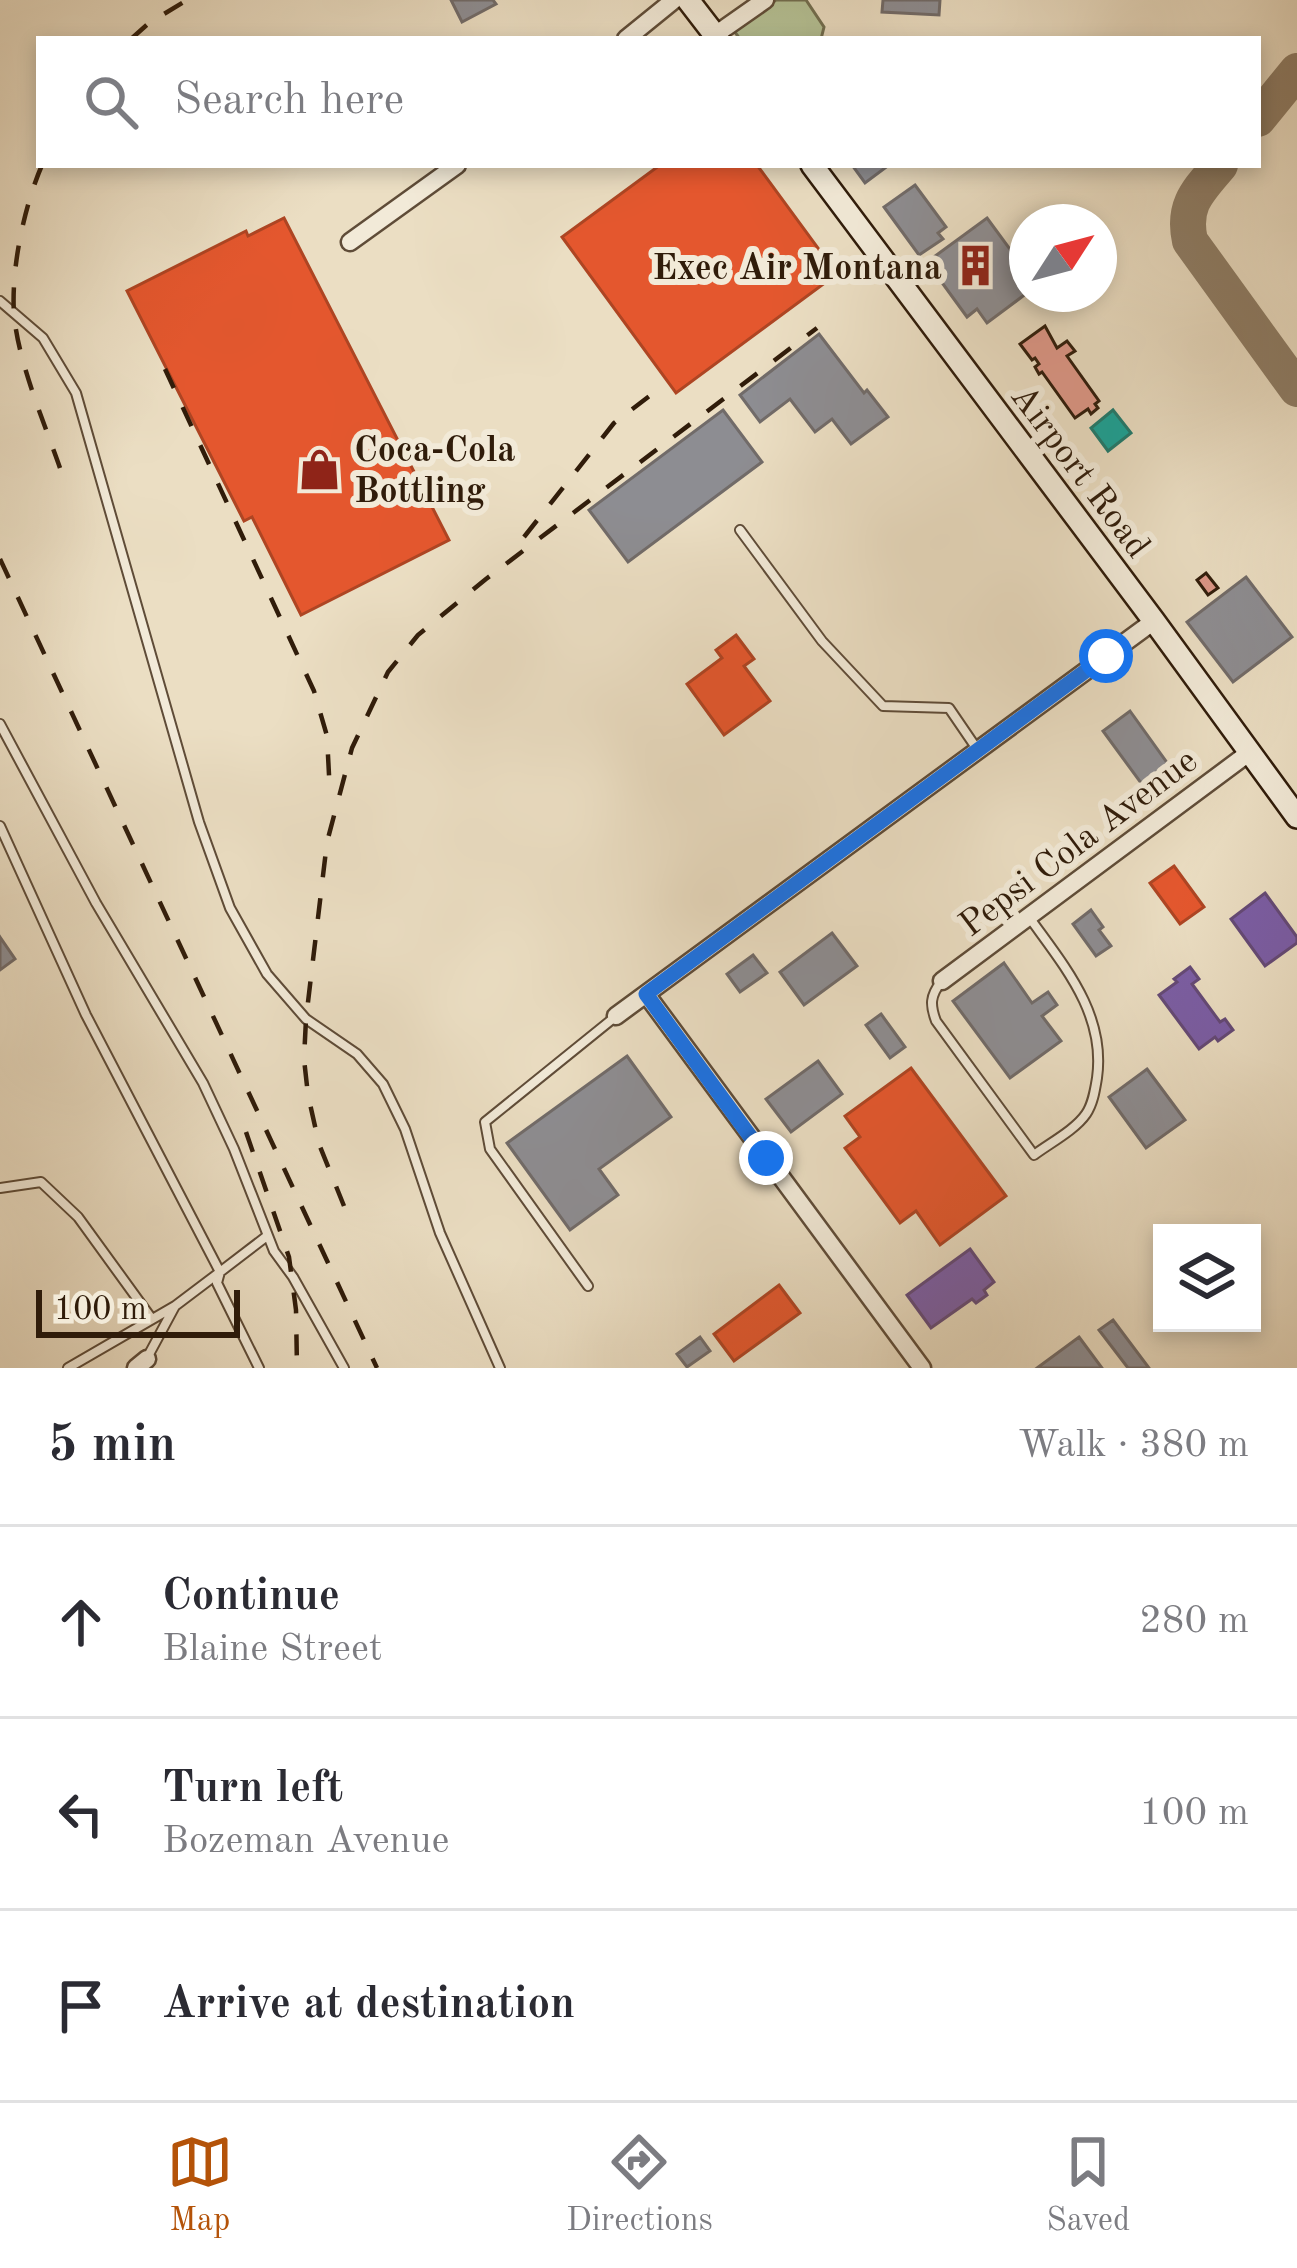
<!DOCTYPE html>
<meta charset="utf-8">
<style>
body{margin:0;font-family:"Old Standard TT",serif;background:#f7f7f7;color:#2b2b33}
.controls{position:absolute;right:36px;bottom:36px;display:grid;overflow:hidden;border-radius:0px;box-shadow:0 6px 18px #0003}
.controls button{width:108px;height:108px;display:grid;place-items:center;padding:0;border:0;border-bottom:3px solid #e1e1e2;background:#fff;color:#2b2b33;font:60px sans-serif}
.compass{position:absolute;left:1009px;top:204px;width:108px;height:108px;border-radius:50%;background:#fff;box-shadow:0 6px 18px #0003;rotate:54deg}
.scale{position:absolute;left:36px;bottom:30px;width:204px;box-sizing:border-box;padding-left:12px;border:6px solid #301c0a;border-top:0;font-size:33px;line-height:42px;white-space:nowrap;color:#301c0a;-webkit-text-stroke:9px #f2ead8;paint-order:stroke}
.stop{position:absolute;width:36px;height:36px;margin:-27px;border:9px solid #1a73e8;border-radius:50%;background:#fff}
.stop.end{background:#1a73e8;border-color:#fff;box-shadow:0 3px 12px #0008}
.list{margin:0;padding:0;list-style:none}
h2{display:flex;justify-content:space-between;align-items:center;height:156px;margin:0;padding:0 48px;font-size:51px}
h2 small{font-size:39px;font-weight:400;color:#7c7c81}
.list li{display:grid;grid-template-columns:78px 1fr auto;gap:36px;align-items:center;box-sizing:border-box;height:192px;padding:0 48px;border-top:3px solid #e1e1e2}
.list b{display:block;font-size:45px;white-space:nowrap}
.list p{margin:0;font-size:39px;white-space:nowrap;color:#7c7c81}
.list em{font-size:39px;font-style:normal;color:#7c7c81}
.icon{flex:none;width:66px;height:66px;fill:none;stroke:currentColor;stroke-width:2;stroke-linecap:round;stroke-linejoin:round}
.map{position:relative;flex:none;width:1297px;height:1368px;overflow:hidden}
.search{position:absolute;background:#fff;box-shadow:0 6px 18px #0003;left:36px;right:36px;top:36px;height:132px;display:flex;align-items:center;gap:30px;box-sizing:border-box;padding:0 42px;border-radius:0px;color:#7c7c81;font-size:45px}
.sheet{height:732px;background:#fff}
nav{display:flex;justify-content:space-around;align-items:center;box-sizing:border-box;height:168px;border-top:3px solid #e1e1e2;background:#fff;font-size:33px;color:#7c7c81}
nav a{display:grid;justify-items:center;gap:6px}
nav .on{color:#b45309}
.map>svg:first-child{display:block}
.green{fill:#b5c296;stroke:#726f50;stroke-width:3}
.shops{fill:#e4572e;stroke:#ae4523;stroke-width:3}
.offices{fill:#7b5ea7;stroke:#644a78;stroke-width:3}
.public{fill:#17a398;stroke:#1e7a6d;stroke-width:3}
.industry{fill:#8d8d92;stroke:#716b69;stroke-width:3}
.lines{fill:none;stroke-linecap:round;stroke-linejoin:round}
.taxiway{stroke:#8e7d66;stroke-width:36}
.building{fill:#de9788;stroke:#301c0a;stroke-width:3}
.lane-casing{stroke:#5f4c38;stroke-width:12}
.street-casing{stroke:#5f4c38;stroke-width:21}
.secondary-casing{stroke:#301c0a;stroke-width:26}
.lane{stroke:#f2ead8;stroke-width:8}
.street{stroke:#f2ead8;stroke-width:16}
.secondary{stroke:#f2ead8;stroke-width:21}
.rail{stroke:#301c0a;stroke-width:4.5;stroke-dasharray:21 21;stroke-linecap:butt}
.route{stroke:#1a73e8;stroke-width:15}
.labels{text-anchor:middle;stroke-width:12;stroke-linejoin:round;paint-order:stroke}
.poi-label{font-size:36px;font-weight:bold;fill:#301c0a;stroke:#f2ead8;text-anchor:end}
.street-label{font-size:36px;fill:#301c0a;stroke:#f2ead8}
</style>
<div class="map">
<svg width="1297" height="1368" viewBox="0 0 1297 1368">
<rect width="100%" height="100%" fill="#ebdec3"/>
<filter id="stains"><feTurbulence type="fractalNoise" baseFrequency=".00167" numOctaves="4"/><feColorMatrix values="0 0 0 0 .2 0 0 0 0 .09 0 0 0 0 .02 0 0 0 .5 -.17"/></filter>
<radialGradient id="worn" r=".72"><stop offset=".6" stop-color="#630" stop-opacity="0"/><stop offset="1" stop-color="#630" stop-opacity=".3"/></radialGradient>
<path class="green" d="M776 0H806L824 27 821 39H740L734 31Z"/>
<path class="shops" d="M660 165H757L837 274 676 393 562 237Z
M284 218 449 540 301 615 252 517 244 521 127 291 246 231 248 236Z
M736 635 754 659 744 666 770 701 724 735 687 684 722 658 716 650Z
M1174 866 1204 907 1180 924 1150 883Z
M911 1068 1006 1196 940 1245 916 1211 900 1223 845 1148 860 1137 845 1116Z
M779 1285 800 1313 734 1361 714 1334Z"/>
<path class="offices" d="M1265 893 1297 937V943L1265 966 1231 919Z
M1190 967 1199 979 1192 984 1220 1022 1225 1019 1233 1030 1218 1041 1215 1037 1199 1049 1159 995 1177 982 1174 979Z
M970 1249 994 1282 984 1290 987 1295 976 1303 972 1299 931 1328 907 1295Z"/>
<path class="public" d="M1113 410 1131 433 1108 451 1091 428Z"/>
<path class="industry" d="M451 0H493L496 4 462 22Z
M883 0H940L939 15 882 12Z
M852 165H889L865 183Z
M915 185 946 227 938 233 943 239 919 255 884 207Z
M987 218 1026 271 1018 276 1027 288V293L987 323 977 309 967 317 927 262Z
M819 334 864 393 867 390 888 417 851 444 832 419 815 432 790 399 760 422 740 395Z
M723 410 762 462 628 562 589 510Z
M1246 577 1292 637 1233 682 1187 622Z
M1130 711 1168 764 1141 783 1103 731Z
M1091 910 1103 927 1099 930 1111 946 1096 956 1073 924Z
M832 933 857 966 804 1005 780 972Z
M0 937 15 959 0 970Z
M753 955 767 973 740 992 727 974Z
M1004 963 1032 1003 1048 992 1057 1005 1042 1016 1061 1041 1010 1078 953 1001Z
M881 1014 905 1047 890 1058 866 1025Z
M627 1056 671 1117 599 1169 618 1195 570 1230 507 1143Z
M818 1061 842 1094 791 1132 766 1099Z
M1147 1069 1185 1120 1146 1148 1109 1097Z
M1113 1320 1149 1368H1128L1099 1330Z
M700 1337 710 1351 687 1367 677 1354Z
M1079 1337 1102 1368H1037Z"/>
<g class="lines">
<path class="taxiway" d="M1258 119 1297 71
M1220 165C1198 191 1182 205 1190 241L1297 389"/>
</g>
<path class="building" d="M1045 326 1057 348 1067 341 1075 351 1067 356 1099 401 1095 404 1098 408 1091 414 1088 409 1075 418 1042 372 1039 374 1035 367 1039 364 1035 358 1032 360 1020 344Z
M1206 573 1218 588 1208 595 1197 580Z"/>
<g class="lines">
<defs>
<path id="lane" d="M0 301 43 338 76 393 199 822 230 908 267 974 306 1019 357 1054 383 1084 405 1129 440 1233 500 1368
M740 530 822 641 883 706 949 708 977 749
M0 724 96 903 203 1083 234 1149 274 1251 293 1277 344 1368
M0 826 86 1015 220 1272 175 1306 147 1358
M941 982C930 996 930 1005 936 1021L1034 1155C1050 1143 1075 1130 1086 1114 1093 1104 1095 1090 1097 1078 1106 1014 1064 966 1029 917
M0 1188 41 1182 78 1217 152 1319
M588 1286 490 1149 485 1122 615 1017
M68 1368 175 1306
M259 1368 217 1283 220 1272 267 1236"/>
<path id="street" d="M715 35 765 0
M626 39 674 0
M350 242 457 165
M942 981 1250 752
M646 994 922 1368
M616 1016 1154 621
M136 1368 147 1359"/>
<path id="secondary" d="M688 0 718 39
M812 165 1154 621 1297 817"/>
</defs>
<use href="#lane" class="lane-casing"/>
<use href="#street" class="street-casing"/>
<use href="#secondary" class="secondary-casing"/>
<use href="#lane" class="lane"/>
<use href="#street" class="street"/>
<use href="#secondary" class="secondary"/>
<path class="rail" d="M131 39 149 23 187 0
M42 165C24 207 11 268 14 314 18 362 44 422 60 468
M165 369 314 691 327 736 330 794
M524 537 614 423 656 391
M0 559 377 1368
M246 1132 289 1257 296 1310 297 1368
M344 1206 319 1144 308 1095 304 1059 306 1019 327 842 352 748 388 672 418 635 486 579 817 328"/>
</g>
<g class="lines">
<path class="route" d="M766 1158 646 994 1106 656"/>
</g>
<defs>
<symbol id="building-bare" viewBox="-9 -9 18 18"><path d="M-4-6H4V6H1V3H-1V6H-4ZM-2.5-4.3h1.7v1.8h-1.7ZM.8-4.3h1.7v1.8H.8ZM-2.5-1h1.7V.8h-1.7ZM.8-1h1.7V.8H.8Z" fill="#8f2418" stroke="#f2ead8" stroke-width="2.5" paint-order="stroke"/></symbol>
<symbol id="shop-bare" viewBox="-9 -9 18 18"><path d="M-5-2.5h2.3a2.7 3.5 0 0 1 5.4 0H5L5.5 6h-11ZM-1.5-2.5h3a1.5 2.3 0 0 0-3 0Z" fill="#8f2418" stroke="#f2ead8" stroke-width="2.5" paint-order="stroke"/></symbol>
</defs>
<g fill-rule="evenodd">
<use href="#building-bare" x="946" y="236" width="59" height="59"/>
<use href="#shop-bare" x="290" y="440" width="59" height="59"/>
</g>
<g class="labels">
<g class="poi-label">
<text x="942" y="279">Exec Air Montana</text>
<text x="354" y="461" text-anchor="start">Coca-Cola<tspan x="354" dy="41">Bottling</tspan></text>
</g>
<g class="street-label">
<text transform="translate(1082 470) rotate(53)" y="13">Airport Road</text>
<text transform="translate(1077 841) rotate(-37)" y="13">Pepsi Cola Avenue</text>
</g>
</g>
<rect width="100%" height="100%" filter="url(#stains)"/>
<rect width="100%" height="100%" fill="url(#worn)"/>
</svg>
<div class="controls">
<button><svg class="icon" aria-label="layers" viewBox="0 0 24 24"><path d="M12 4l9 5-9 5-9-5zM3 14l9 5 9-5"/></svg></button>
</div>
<svg class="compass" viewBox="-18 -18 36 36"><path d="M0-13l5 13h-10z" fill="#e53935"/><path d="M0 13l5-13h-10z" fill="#7c7c81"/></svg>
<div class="scale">100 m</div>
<div class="stop" style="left:1106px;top:656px"></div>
<div class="stop end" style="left:766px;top:1158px"></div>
<div class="search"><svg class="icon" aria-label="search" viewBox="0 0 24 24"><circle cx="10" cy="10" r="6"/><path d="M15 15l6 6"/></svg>Search here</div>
</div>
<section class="sheet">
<h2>5 min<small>Walk · 380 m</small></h2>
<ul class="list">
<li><svg class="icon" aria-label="ahead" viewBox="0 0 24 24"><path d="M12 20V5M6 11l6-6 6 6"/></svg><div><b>Continue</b><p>Blaine Street</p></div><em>280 m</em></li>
<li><svg class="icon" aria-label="left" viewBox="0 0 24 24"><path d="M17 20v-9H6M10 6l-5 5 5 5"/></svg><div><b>Turn left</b><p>Bozeman Avenue</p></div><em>100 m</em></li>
<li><svg class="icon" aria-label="arrive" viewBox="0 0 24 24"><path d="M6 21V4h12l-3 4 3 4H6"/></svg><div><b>Arrive at destination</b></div></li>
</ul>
</section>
<nav>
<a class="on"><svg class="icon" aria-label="map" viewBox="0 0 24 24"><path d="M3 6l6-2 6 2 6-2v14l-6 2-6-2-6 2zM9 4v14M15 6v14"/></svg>Map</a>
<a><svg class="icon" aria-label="directions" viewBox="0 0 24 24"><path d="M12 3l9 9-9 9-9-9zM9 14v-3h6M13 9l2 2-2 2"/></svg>Directions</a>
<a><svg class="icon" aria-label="saved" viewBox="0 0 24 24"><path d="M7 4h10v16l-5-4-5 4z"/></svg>Saved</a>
</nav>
